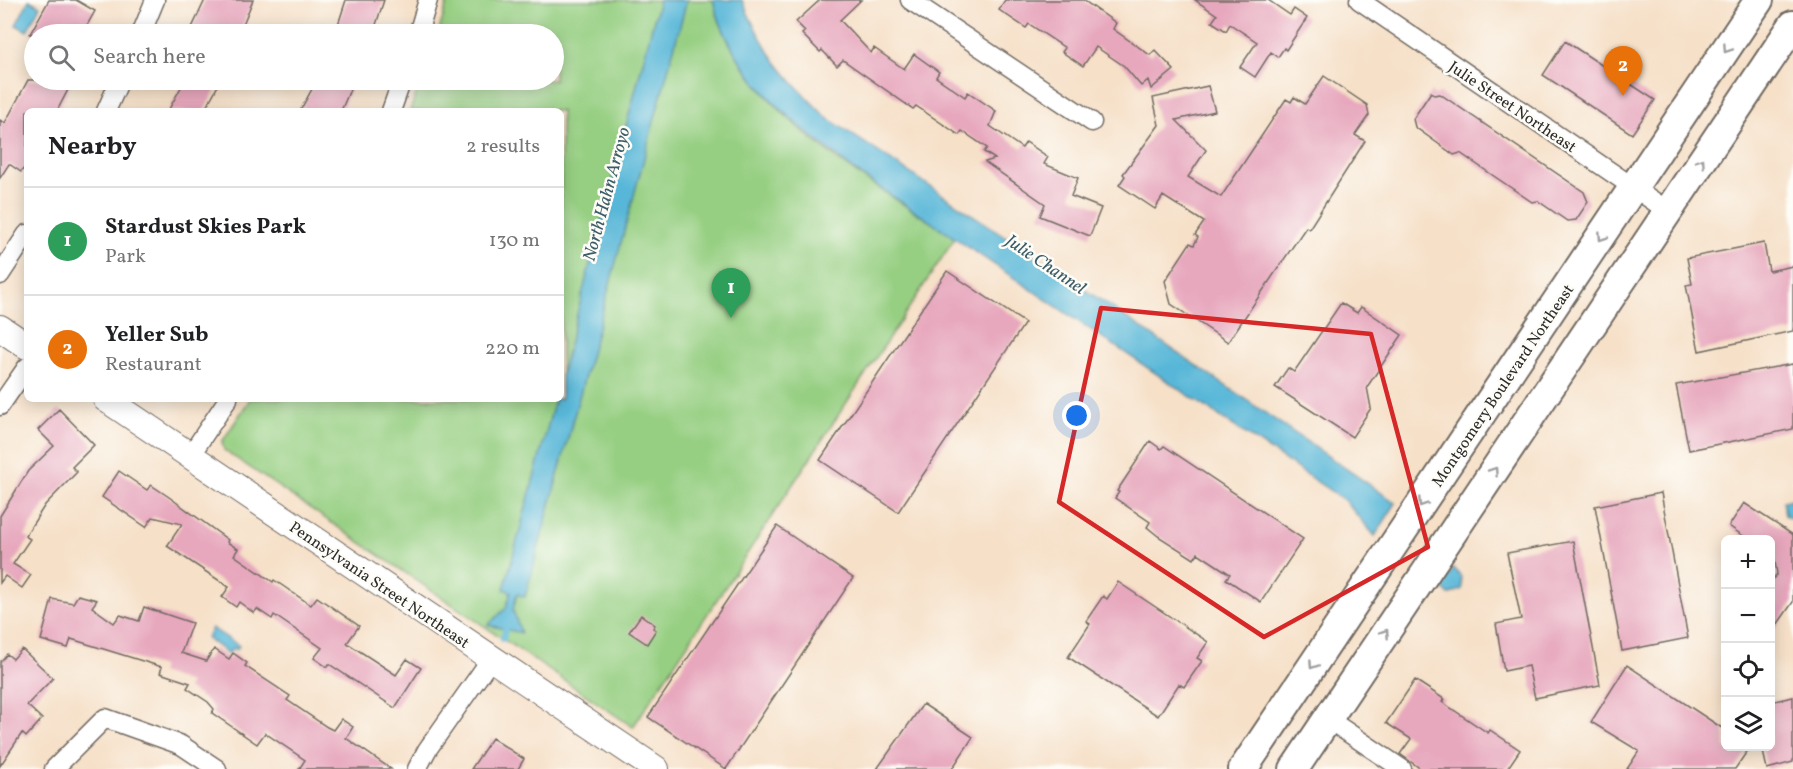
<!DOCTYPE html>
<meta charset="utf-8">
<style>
body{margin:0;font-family:Vollkorn,serif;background:#f6f6f6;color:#202124}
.controls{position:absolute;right:18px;bottom:18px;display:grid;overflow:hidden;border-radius:9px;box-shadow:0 3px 15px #0003}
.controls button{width:54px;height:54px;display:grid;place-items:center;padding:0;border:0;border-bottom:2px solid #e0e0e0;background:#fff;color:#202124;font:30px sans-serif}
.you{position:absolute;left:1077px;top:416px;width:21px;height:21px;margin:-15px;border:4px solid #fff;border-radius:50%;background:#1a73e8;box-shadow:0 0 0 9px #1a73e833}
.badge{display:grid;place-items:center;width:39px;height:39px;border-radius:50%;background:#db2777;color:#fff;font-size:20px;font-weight:700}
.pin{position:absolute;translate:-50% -50px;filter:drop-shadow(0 2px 3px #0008)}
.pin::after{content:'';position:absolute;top:32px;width:21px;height:18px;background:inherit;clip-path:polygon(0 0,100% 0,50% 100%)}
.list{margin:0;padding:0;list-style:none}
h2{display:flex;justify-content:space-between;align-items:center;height:78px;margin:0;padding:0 24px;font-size:26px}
h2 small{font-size:20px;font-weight:400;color:#757577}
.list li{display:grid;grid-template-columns:39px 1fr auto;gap:18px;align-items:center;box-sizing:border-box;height:108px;padding:0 24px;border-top:2px solid #e0e0e0}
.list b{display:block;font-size:22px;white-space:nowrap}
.list p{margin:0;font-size:20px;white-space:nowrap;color:#757577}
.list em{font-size:20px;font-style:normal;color:#757577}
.icon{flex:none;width:33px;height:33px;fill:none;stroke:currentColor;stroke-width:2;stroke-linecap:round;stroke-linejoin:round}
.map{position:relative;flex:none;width:1793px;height:769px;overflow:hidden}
.search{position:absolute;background:#fff;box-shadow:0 3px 15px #0003;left:24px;top:24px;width:540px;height:66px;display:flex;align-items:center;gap:15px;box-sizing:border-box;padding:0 21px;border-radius:33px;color:#757577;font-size:22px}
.panel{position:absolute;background:#fff;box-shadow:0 3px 15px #0003;left:24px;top:108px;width:540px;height:294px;border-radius:9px}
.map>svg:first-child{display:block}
.green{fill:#96cf82;stroke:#607d56;stroke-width:1.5}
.water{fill:#59b7d8;stroke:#427182;stroke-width:1.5}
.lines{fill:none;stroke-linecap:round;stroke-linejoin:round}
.stream{stroke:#59b7d8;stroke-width:6}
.building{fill:#e7a7bd}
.street-casing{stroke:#726a62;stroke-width:21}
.secondary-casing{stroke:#726a62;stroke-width:28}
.primary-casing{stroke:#726a62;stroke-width:32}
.street{stroke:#fff;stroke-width:18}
.secondary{stroke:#fff;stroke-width:26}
.primary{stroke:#fff;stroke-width:28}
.oneway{stroke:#a0a0a0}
.marked{fill:none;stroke:#d62828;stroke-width:4.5;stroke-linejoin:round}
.labels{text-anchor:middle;stroke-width:5;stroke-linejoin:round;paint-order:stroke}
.street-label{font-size:16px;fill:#2b2b2b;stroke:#fdfcf7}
.water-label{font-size:18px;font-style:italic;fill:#3b5c68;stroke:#fdfcf7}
</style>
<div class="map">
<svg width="1793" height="769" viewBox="0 0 1793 769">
<rect width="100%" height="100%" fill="#fdfcf7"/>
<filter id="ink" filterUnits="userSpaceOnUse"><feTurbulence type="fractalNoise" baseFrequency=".0167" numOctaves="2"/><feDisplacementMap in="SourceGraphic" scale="12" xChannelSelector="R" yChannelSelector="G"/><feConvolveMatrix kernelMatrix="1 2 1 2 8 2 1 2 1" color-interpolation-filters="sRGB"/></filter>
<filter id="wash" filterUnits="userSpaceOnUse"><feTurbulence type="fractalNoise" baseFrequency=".008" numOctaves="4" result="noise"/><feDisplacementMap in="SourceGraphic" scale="24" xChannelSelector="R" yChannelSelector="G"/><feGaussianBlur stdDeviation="1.35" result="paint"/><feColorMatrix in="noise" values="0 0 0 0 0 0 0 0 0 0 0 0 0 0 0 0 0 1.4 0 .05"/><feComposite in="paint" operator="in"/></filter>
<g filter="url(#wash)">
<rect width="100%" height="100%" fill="#f6e0c8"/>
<path class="green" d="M448 0H713C741 111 866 179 955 238L633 727 224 450 222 442 250 399H561V111H410L421 80H554V34H438Z"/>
<path class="water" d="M29 0 40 6 27 31 16 25Z
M659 0H687L525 597 517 594 513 610 521 633 488 625 506 608 511 592 504 589 555 399H561V375Z
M713 0H742C765 54 785 76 826 117L1120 313 1396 503 1375 536 1344 500 861 175C800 128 733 80 713 0Z
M1793 499V520L1785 515 1783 501Z
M1454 568 1461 577 1462 589 1449 595 1441 587Z
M212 628 239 646 236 650 233 648 228 654 207 638Z"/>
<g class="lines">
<path class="stream" d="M503 639 507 622"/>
</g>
<g id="blocks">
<path class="building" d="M49 0H76L95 11 82 34H30Z
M205 0H253L239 34H189Z
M346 0H384L373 34H335Z
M820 0H861L840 20 871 53 874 48 904 69 914 54 939 72 936 77 965 97 968 92 996 111 990 126 1022 148 1026 142 1048 157 1044 164 1078 178 1071 196 1101 208 1090 236 1040 216 1045 204 985 162 995 159 984 152 987 148 962 131 959 135 916 106 913 109 843 60 837 66 822 50 820 52 802 34 805 31 796 22Z
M1005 0H1083L1116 23 1113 29 1150 55 1155 50 1174 70 1151 89 1148 80 1141 86 1124 66 1096 47 1083 66 1062 52 1065 48 1029 24 1026 28 999 10Z
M1195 0H1268L1290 15 1294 9 1307 18 1286 50 1284 48 1278 57 1271 52 1255 77 1240 67 1257 42 1230 24 1226 31 1212 22 1217 15Z
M1565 41 1655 100 1632 134 1543 75Z
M1324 76 1367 105 1369 115 1355 135 1365 141 1309 229 1306 227 1228 342 1171 304 1165 281 1190 243 1194 245 1198 237 1195 235 1204 222 1163 196 1155 209 1119 185 1125 176 1123 174 1159 125 1153 98 1208 86 1215 111 1176 120 1206 150 1188 177 1221 197 1286 99 1291 102 1294 97 1305 104Z
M28 80H73L57 111H27V164L21 172 9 164 0 178V120L5 123Z
M185 80H221L204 111H168Z
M317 80H354L341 111H300Z
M1431 92 1434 95 1440 94 1584 192 1588 202 1576 220 1567 221 1538 201 1532 202 1460 153 1454 155 1415 127 1413 119Z
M1764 243 1769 271 1793 266V331L1699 351 1686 285 1692 284 1687 258Z
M947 271 1025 323 898 512 820 460Z
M1341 303 1357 313 1361 307 1402 335 1367 387 1371 408 1352 437 1275 387 1288 368 1294 372Z
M1793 364V429L1689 450 1676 385Z
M59 409 94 445 72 467 77 472 45 505 25 536 30 539 13 564 31 575 22 588 5 576 0 583V516L28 471 54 446 38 430Z
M1150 441 1161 449 1164 446 1303 539 1261 602 1226 579 1230 574 1198 553 1194 559 1158 536 1147 527 1150 522 1115 498 1119 492 1117 491Z
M119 471 147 490 151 485 169 497 228 540 227 542 238 549 234 555 273 582 274 580 311 605 317 597 359 626 347 643 396 675 407 659 421 668 395 708 329 664 327 667 314 658 322 648 274 615 272 619 257 609 254 613 239 602 236 607 222 597 229 587 167 546 182 524 153 517 146 527 102 497Z
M1661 493 1688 638 1622 651 1595 506Z
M1744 503 1793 535V602L1770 635V583L1777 574 1774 556 1770 554V540H1749L1729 526Z
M777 526 853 578 726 769 648 717Z
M1573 541 1600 685 1535 698 1528 666 1504 671 1496 624 1521 619 1507 553Z
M1118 582 1208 642 1197 658 1202 661 1184 687 1179 684 1158 716 1068 657 1090 624 1086 621 1103 596 1107 599Z
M78 595 97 600 92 607 114 623 120 615 139 621 144 607 192 623 181 653 206 661 214 649 229 659 233 653 247 663 245 666 290 696 287 700 327 727 333 730 341 719 353 727 346 738 391 769H299L305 760 265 733 257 744 212 713 214 709 208 702 187 688 190 683 160 673 162 667 71 639 68 648 41 640 52 599 73 603Z
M641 615 655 625 653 628 656 630 647 644 629 632Z
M22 649 53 678 27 705 42 719 26 737 22 733 0 766V662L7 654 13 659Z
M1627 665 1725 730V747H1750L1735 769H1627L1639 751 1591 722Z
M1415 680 1444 699 1442 702 1488 733 1490 730 1520 750 1507 769H1421L1400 754 1411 739 1386 723Z
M1793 697V762L1767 769 1762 747H1770V702Z
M923 704 973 737 952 769H877Z
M492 738 524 759 518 769H471Z"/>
</g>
</g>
<g filter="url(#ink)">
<use href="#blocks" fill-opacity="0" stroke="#726a62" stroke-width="1.5"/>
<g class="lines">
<defs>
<path id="street" d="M910 0 1092 122
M1359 0 1668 211
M141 34 155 0
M418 34 428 0
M106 111 120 80
M391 111 402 80
M0 275 27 234
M0 406 27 367
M190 456 228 399
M1328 719 1402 769
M54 769 105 718 181 745 217 769
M417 769 427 750 491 659"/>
<path id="secondary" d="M0 328 27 346
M106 399 656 769"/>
<path id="primary" d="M1243 769 1759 0
M1294 769 1793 25"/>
</defs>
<use href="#street" class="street-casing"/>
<use href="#secondary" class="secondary-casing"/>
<use href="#primary" class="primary-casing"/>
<use href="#street" class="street"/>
<use href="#secondary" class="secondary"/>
<use href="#primary" class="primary"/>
</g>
<defs><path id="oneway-chevron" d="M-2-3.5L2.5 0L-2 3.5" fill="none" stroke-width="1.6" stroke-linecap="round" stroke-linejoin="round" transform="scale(1.5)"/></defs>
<g class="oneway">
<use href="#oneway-chevron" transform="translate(1727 49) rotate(124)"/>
<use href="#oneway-chevron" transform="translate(1701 162) rotate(-56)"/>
<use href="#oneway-chevron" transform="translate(1602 237) rotate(124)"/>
<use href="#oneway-chevron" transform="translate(1494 471) rotate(-56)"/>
<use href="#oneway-chevron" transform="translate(1422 503) rotate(124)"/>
<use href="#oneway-chevron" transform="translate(1385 633) rotate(-56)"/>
<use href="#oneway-chevron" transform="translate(1313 665) rotate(124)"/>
</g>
</g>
<path class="marked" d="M1101 308 1371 334 1428 547 1264 637 1059 502Z"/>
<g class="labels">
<g class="street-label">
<text transform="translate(1513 106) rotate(34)" y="6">Julie Street Northeast</text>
<text transform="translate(1502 385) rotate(-56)" y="6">Montgomery Boulevard Northeast</text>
<text transform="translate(380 584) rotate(34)" y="6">Pennsylvania Street Northeast</text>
</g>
<g class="water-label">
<text transform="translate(606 194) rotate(-75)" y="6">North Hahn Arroyo</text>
<text transform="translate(1046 264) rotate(34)" y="6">Julie Channel</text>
</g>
</g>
</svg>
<div class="controls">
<button>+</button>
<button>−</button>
<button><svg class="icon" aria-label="locate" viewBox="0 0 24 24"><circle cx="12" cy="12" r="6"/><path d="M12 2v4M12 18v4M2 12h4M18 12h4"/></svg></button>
<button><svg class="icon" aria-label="layers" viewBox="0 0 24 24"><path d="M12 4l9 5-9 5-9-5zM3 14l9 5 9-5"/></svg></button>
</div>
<div class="you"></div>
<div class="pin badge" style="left:731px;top:318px;background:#2e9e5b">1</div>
<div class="pin badge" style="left:1623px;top:96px;background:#e8710a">2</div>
<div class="search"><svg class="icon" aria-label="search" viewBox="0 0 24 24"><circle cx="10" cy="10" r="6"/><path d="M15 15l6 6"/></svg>Search here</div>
<section class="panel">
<h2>Nearby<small>2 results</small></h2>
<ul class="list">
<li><span class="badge" style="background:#2e9e5b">1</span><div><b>Stardust Skies Park</b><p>Park</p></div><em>130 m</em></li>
<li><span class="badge" style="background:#e8710a">2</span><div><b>Yeller Sub</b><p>Restaurant</p></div><em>220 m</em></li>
</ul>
</section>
</div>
